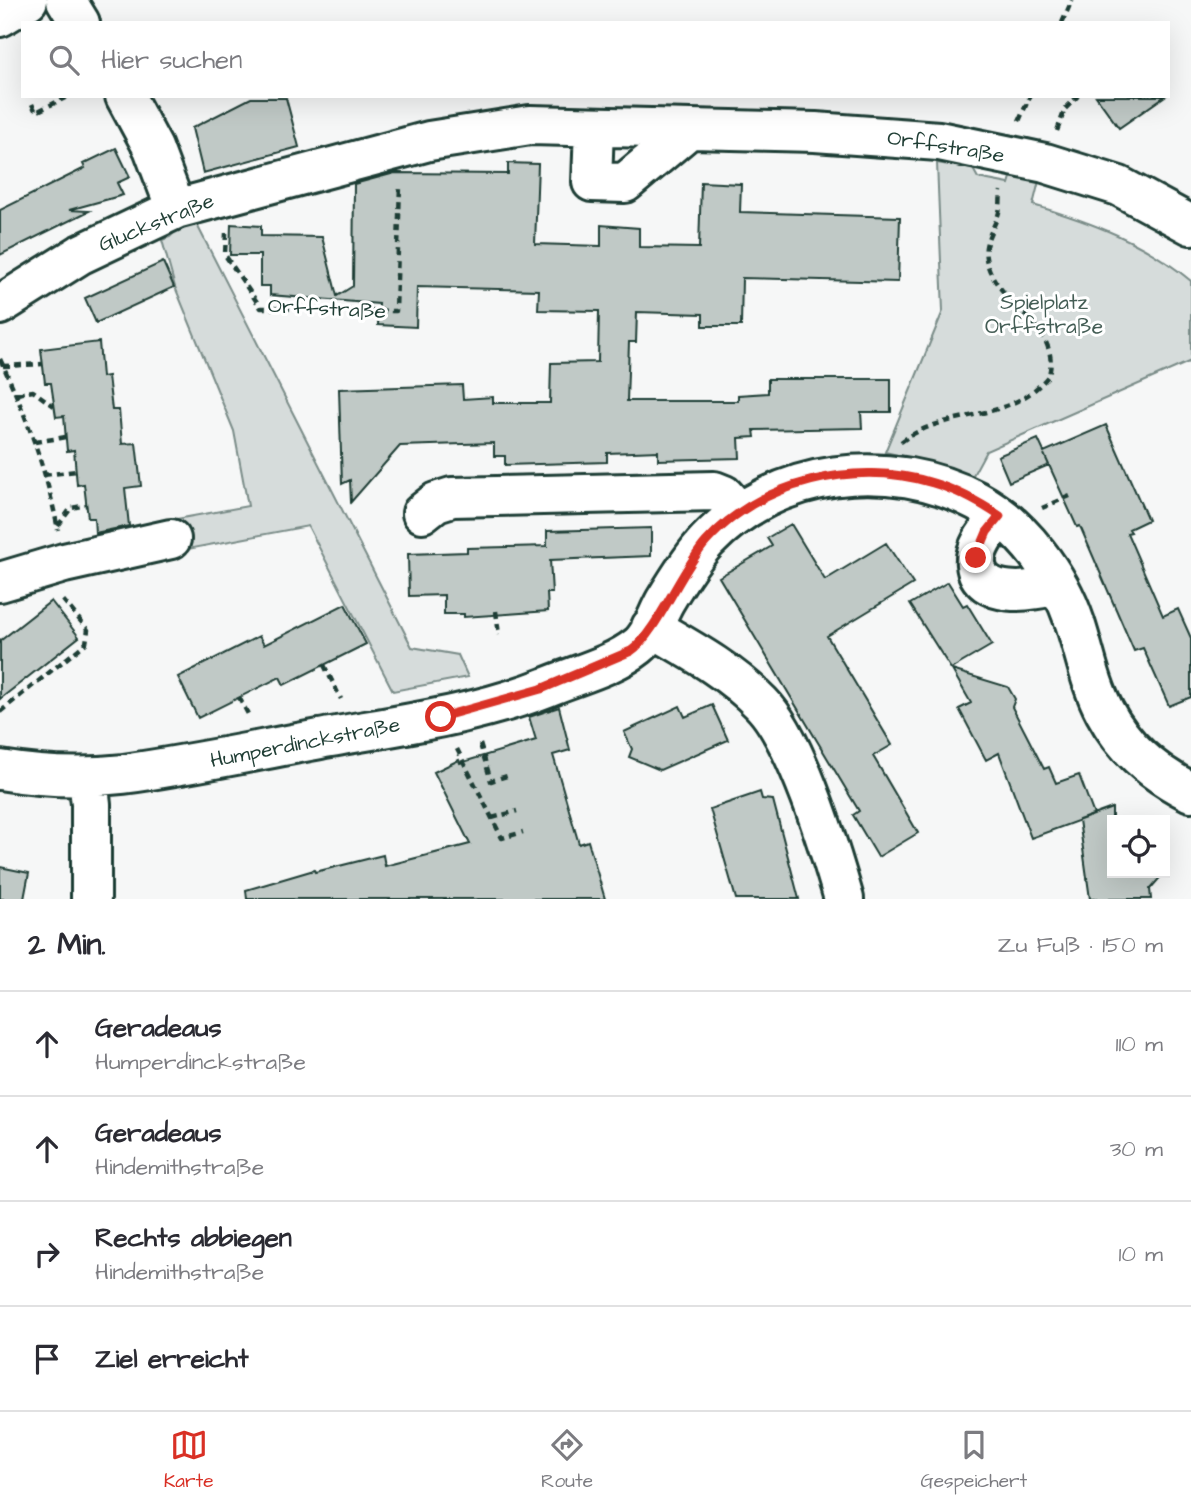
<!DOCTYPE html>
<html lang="de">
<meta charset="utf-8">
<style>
body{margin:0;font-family:"Architects Daughter",sans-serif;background:#f2f2f3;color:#2b2b33}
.controls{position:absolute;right:21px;bottom:21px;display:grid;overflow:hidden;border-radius:0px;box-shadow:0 7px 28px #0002}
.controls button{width:63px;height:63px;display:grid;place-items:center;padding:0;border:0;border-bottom:2px solid #e1e1e2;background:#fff;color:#2b2b33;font:35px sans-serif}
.stop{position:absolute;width:21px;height:21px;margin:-16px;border:5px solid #d93025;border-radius:50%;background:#fff}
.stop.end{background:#d93025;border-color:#fff;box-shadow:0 2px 7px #0008}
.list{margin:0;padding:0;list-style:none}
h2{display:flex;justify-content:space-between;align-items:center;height:91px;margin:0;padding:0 28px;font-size:30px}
h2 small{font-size:23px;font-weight:400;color:#7c7c81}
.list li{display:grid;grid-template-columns:46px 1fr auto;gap:21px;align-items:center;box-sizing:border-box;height:105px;padding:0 28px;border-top:2px solid #e1e1e2}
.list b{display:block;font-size:26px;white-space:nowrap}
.list p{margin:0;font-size:23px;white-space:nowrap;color:#7c7c81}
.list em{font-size:23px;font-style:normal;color:#7c7c81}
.icon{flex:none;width:38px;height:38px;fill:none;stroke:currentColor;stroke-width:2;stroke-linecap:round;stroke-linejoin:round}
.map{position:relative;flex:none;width:1191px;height:899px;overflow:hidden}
.search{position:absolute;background:#fff;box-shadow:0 7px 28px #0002;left:21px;right:21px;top:21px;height:77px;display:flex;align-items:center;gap:18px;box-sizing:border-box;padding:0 24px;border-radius:0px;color:#7c7c81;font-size:26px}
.sheet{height:511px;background:#fff}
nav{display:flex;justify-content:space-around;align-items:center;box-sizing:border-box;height:98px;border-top:2px solid #e1e1e2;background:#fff;font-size:19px;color:#7c7c81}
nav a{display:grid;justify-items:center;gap:4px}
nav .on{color:#d93025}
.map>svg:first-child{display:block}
.green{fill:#d6dcdb;stroke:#7a8c88;stroke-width:2}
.building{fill:#c0c9c6;stroke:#1f3d34;stroke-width:2}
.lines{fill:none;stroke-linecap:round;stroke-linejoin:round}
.minor-casing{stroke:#1f3d34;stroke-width:44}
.path{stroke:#1f3d34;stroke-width:4.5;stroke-dasharray:7 5;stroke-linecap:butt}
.minor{stroke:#fff;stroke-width:38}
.route{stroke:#d93025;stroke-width:9}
.labels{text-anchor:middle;stroke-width:6;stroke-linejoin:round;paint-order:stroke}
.street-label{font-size:21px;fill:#1f3d34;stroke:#fff}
.park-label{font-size:21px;fill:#445d55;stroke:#fff}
</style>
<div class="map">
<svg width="1191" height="899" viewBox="0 0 1191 899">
<rect width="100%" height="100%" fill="#f6f7f7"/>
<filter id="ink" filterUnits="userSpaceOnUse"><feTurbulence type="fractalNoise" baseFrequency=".0143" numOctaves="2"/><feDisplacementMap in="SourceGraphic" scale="14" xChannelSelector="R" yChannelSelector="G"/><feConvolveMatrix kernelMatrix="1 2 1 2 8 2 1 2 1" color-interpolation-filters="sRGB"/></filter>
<g filter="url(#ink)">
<path class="green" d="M937 163 973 169 978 178 1009 184 1012 174 1040 177 1033 205C1091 222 1145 242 1191 281V361L986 451 972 477 949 467 885 452 943 311Z
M192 215 412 647 458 655 468 677 393 691 308 526 177 551 171 520 248 506 234 431 175 287 162 240 170 237Z"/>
<path class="building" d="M1096 96H1165L1119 128Z
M251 98H286L299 147 203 173 192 128Z
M116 148 130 177 117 183 123 195 69 210 89 211 0 255V210L85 168 83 164Z
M508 163 538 164 535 244 601 246V225L639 228V247L699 248 701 182 741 184 740 212 900 217 898 282 742 278 741 326H703V314L637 312 636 342H629L627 401H738V395L768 393V379H891V412H861L862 428 754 430 755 437 739 438 740 458 658 460V451L607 453V462L505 465V456H494V443L400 446 351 502 350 480 342 484 339 389 462 385 463 399 493 397V403H550L551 363 598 362 599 311 538 310 539 290 417 287 416 327 378 325 379 304 270 295V286H260V255H230L231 224 261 226V236L322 237 337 296 353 286 354 184 395 173 508 174Z
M163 262 174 287 96 323 85 298Z
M99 342 102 377 108 376 112 410H119L122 444 136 443 141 486 125 488 129 526 95 533 94 518H88L84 484 77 485 74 450 67 451 64 416 56 417 51 383H45L41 349Z
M1106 425 1148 520 1129 529 1131 532 1127 533 1163 616 1178 609 1191 638V697L1169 706 1143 648 1134 651 1080 526 1077 527 1044 454 1049 465 1009 482 998 456 1038 439 1044 452Z
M791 524 825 580 886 543 913 584 827 636 892 745 873 756 918 833 878 857 853 815 859 811 719 577 772 546 767 538Z
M651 528V556L550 560 552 593H547L548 611 464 617V614H444V595L409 596 408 554 467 552V548L547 546V531Z
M948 582 963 606 967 604 992 645 951 669 910 604Z
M51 601 79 637 0 699V641Z
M345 604 366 644 284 685 280 677 198 718 178 677 259 636 264 645Z
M952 670 1008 687 1015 699 1012 707 1044 769 1049 767 1056 783 1079 775 1094 815 1031 838 999 753 986 760 959 709 971 703Z
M712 705 728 740 660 770 629 757 632 749 624 732 680 706 685 717Z
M559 707 570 750 553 755 579 844 588 841 605 899H247L246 890 314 870 315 872 383 855 385 866 470 844 434 772 459 760 460 763 536 740 529 717Z
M760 792 762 799 773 800 799 899H736L710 809Z
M1112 808V873H1164L1150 889 1151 899H1090L1079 820Z
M0 867 29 873 24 899H0Z"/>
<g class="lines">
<defs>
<path id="minor" d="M66 0 80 23
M0 17 28 0
M125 96 153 148 176 209
M594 127 592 182 625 183 688 130
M0 305 81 254 176 209 429 141 530 125 815 132 939 141 1045 163 1119 186 1191 225
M422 513 436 502 452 497 714 491 724 495 740 513
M1000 516C990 529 974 546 976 564 979 599 1033 593 1056 584
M0 582 64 563 171 539
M651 627C689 649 730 671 761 703 796 738 830 850 844 899
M0 770C42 777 80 779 123 774 189 765 254 751 320 739 396 725 474 716 547 687 575 675 613 666 638 646 651 636 657 615 665 601 677 581 691 558 707 541 776 468 890 455 977 501 1022 525 1059 575 1075 623 1085 653 1090 684 1105 712 1124 748 1155 774 1191 792
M88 779 91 804V899"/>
</defs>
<use href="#minor" class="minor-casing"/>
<path class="path" d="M1062 23 1072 0
M32 104 36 112 69 96
M1019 121 1030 96
M1057 131 1065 109 1078 96
M226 233 225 255 261 308 396 311 400 185
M0 359C26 414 47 471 58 530
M3 366 43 364
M17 394 33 391 54 406
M35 442 66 437
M901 442C947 407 1010 425 1049 375 1062 324 994 305 986 258 983 240 995 228 999 212 1001 205 1000 198 1001 191
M44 475 76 471
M1042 508 1070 496
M58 526 71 508 87 505
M496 611 499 635
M324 665 341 699
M239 697 250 718
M0 712 86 643 88 630 63 600
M480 744 491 781 507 776
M457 749 502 838 523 832
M492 818 517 811"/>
<use href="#minor" class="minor"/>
</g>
</g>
<g class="lines" filter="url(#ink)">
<path class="route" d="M441 717 541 689 631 651C656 634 681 570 706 542 761 481 856 459 933 483 957 490 979 502 1000 516L987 532 976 558"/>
</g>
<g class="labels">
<g class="street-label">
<text transform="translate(946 146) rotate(9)" y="7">Orffstraße</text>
<text transform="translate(156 222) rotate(-22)" y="7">Gluckstraße</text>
<text transform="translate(327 308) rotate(3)" y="7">Orffstraße</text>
<text transform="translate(305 742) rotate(-11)" y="7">Humperdinckstraße</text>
</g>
<g class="park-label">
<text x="1044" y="309">Spielplatz<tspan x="1044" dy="24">Orffstraße</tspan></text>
</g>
</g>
</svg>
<div class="controls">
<button><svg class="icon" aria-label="locate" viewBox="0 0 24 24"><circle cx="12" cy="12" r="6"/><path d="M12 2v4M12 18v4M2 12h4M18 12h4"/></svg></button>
</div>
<div class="stop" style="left:441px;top:717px"></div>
<div class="stop end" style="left:976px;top:558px"></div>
<div class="search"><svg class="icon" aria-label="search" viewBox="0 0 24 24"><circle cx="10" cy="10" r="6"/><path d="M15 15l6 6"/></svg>Hier suchen</div>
</div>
<section class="sheet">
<h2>2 Min.<small>Zu Fuß · 150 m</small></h2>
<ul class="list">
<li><svg class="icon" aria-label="ahead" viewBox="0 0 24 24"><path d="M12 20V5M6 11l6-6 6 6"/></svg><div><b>Geradeaus</b><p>Humperdinckstraße</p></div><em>110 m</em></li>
<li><svg class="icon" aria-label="ahead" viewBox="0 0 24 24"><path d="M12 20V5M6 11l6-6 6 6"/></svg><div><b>Geradeaus</b><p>Hindemithstraße</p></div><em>30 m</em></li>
<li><svg class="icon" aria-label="right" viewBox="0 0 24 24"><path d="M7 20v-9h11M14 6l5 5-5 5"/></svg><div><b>Rechts abbiegen</b><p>Hindemithstraße</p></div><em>10 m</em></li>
<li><svg class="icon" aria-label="arrive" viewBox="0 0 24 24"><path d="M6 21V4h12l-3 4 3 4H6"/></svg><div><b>Ziel erreicht</b></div></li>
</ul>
</section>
<nav>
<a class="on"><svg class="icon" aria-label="map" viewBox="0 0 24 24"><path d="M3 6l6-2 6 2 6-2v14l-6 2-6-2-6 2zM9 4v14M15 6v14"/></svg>Karte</a>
<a><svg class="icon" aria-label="directions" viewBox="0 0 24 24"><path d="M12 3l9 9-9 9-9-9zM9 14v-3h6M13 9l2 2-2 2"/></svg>Route</a>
<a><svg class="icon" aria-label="saved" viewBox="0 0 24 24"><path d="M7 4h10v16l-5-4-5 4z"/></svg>Gespeichert</a>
</nav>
